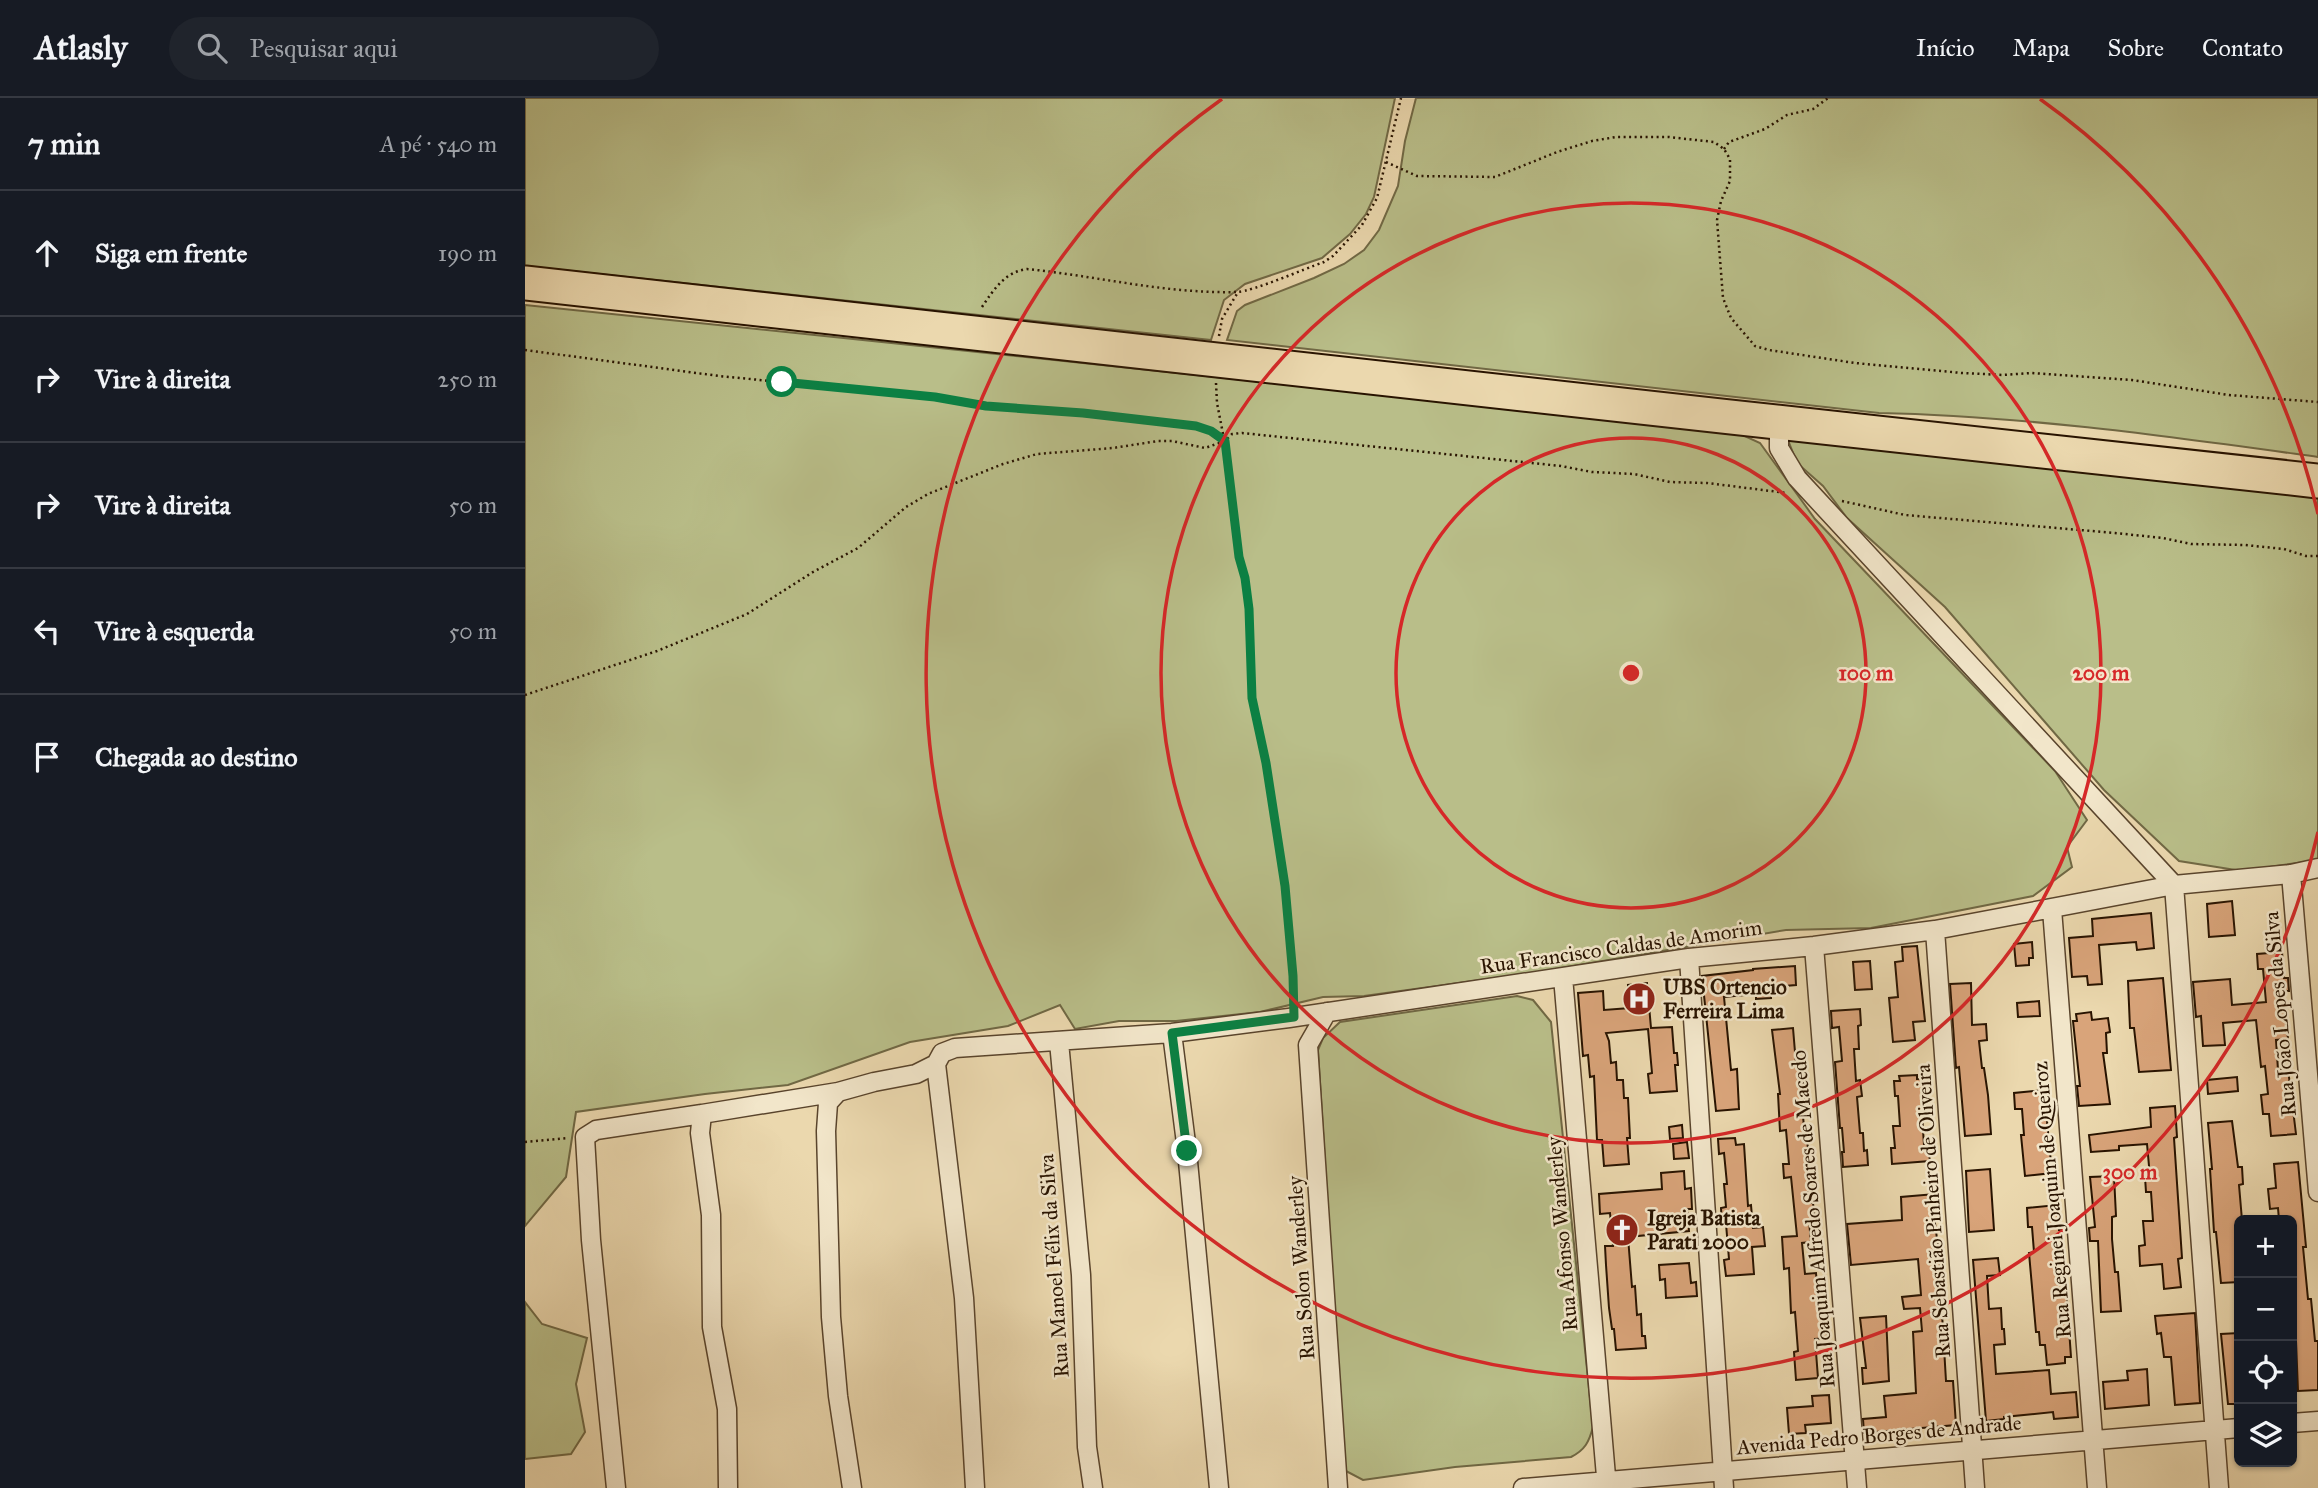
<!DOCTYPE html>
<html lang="pt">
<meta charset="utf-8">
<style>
body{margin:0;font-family:"IM FELL Great Primer",serif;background:#20242c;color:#f1f3f6}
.controls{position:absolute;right:21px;bottom:21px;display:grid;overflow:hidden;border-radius:10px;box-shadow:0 2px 5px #0004}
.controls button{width:63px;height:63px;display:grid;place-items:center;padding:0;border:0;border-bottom:2px solid #363941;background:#171b24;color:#f1f3f6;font:35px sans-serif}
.stop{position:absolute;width:21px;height:21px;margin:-16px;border:5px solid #0b8043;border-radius:50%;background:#fff}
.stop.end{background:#0b8043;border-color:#fff;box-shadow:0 2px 7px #0008}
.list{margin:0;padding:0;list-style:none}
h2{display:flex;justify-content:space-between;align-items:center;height:91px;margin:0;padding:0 28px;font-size:30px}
h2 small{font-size:23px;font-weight:400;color:#9ea1a6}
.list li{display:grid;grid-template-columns:46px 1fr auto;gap:21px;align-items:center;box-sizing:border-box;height:126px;padding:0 28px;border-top:2px solid #363941}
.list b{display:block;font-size:26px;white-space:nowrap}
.list em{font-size:23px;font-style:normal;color:#9ea1a6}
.icon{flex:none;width:38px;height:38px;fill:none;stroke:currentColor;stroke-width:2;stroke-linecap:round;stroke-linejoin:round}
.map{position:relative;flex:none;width:1793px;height:1390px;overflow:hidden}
header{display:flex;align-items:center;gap:42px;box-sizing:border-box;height:98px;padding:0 35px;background:#171b24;border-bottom:2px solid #363941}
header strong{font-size:33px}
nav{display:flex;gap:38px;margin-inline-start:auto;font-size:24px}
.search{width:490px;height:63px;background:#20242c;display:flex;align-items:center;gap:18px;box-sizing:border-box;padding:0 24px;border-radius:38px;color:#9ea1a6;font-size:26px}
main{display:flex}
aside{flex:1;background:#171b24}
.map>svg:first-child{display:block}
.green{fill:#b9be89;stroke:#706844;stroke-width:2}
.building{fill:#d9a47a;stroke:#281300;stroke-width:2}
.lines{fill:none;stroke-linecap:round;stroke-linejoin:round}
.street-casing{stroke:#59442c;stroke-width:21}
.highway-casing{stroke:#281300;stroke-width:37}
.path{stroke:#281300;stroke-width:2.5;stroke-dasharray:2 3.5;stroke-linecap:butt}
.street{stroke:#f2e6ca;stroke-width:18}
.highway{stroke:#ebd8ae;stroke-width:33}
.route{stroke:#0b8043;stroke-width:9}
.ring{fill:none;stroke:#d62828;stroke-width:3.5}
.labels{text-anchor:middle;stroke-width:5;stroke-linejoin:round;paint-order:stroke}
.street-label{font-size:21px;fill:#281300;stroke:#f2e6ca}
.poi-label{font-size:21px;font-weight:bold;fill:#281300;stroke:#f2e6ca;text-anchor:start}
.centre{fill:#d62828;stroke:#f2e6ca;stroke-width:3.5}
.ring-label{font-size:21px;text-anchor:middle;font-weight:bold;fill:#d62828;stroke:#f2e6ca;stroke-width:5;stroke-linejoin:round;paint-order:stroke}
</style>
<header>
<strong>Atlasly</strong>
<div class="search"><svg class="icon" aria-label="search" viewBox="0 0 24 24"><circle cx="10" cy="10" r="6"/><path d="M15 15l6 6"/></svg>Pesquisar aqui</div>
<nav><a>Início</a><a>Mapa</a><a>Sobre</a><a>Contato</a></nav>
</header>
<main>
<aside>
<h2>7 min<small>A pé · 540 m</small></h2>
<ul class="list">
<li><svg class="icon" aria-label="ahead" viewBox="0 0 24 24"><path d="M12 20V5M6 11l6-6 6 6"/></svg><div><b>Siga em frente</b></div><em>190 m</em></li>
<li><svg class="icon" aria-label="right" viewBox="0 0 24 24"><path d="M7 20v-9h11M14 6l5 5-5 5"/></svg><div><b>Vire à direita</b></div><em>250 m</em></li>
<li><svg class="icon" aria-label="right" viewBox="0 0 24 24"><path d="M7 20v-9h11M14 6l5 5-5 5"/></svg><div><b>Vire à direita</b></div><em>50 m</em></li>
<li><svg class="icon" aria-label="left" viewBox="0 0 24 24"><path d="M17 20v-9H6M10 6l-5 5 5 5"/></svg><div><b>Vire à esquerda</b></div><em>50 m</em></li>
<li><svg class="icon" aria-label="arrive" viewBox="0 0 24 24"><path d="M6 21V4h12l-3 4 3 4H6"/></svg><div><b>Chegada ao destino</b></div></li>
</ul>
</aside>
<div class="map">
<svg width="1793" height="1390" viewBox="0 0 1793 1390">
<rect width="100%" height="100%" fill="#ebd8ae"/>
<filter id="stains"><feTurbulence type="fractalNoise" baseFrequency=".00286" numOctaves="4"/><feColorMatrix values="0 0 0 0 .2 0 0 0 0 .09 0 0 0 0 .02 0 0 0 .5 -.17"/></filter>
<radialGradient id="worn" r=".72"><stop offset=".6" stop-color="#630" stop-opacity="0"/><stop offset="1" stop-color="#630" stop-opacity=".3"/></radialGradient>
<path class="green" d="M0 0H870L849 99 841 116 825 136 797 160 720 186 699 202 686 242 0 168Z
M891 0H1793V359C1647 339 1501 318 1354 315L702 242 712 213 720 207 789 180 819 166 839 152 854 132 873 88 880 43Z
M0 207C404 247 807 293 1211 334L1235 345 1290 421 1530 673 1562 722 1542 749 1547 769 1508 798 1346 830 1261 832 1007 875 839 898 798 899 735 914 651 923H594L550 931 535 907 483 928 385 944 263 987 180 996 51 1014 41 1079 0 1128Z
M1263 342 1793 399V762L1717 773 1654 763 1579 692 1420 509 1322 420 1298 388 1272 365Z
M992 898 1008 902 1026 924 1068 1329C1064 1344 1060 1352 1046 1359L930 1369 838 1382 821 1373 818 1356 793 952 798 940 815 924Z
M0 1204 17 1226 62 1240 51 1286 60 1334 46 1356 0 1361Z"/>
<path class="building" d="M1707 803 1710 837 1684 839 1682 806Z
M1626 815 1629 850 1612 852 1611 844 1574 847 1577 886 1563 887 1562 878 1547 879 1544 840 1568 838 1567 821Z
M1507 844 1508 860H1504V867L1491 868 1489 846Z
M1392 848 1400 923 1388 924 1390 942 1368 944 1364 900 1373 899 1370 864 1378 863 1377 849Z
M1757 854 1759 880H1763L1764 893H1758L1763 941 1751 942 1753 972 1763 971 1771 1036 1746 1038 1744 1016H1738L1736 997 1743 996 1740 968 1736 969 1731 922 1698 925 1700 947 1678 948 1676 918 1671 919 1668 884 1705 881 1707 907 1741 904 1738 871H1733L1732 856Z
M1345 863 1347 891 1330 892 1328 864Z
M1270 868 1271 887 1245 889 1246 900 1231 901V896L1199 899 1206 972 1212 971 1214 1011 1191 1013 1177 878 1228 872V871Z
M1638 880 1646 972 1614 974 1609 930H1605L1603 883Z
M1122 885 1126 930 1147 929 1149 955H1152L1153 967H1150L1152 993 1125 995 1123 976 1127 975 1123 931 1081 935 1084 943 1086 965 1091 964 1092 982H1098L1099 1000H1103L1105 1040H1102L1104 1066 1079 1068 1077 1042H1072L1069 978 1065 979 1063 957 1058 958 1053 895 1078 893 1079 912 1105 910 1103 887Z
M1446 885 1447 927 1461 926 1462 942 1454 943 1457 970H1459L1463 997 1466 1036 1440 1038 1434 969 1431 970 1425 886Z
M1514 903 1515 918 1493 919 1492 905Z
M1335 911 1336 927 1333 928 1334 951H1329L1331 983 1335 982 1337 998 1332 999 1335 1035H1338L1339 1053 1342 1052 1343 1067 1318 1069 1317 1054H1319L1317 1030H1315L1310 964 1317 963 1314 929 1307 930 1306 913Z
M1566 914 1567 922 1583 920 1585 934 1581 935 1582 955H1578L1585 1006 1554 1008 1552 988H1555L1548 923H1552L1551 916Z
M1268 930 1271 966H1277L1280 1007H1277L1280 1040H1282L1283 1052 1280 1053 1283 1092 1285 1105H1288L1290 1123H1284L1286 1144 1277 1145 1280 1176 1291 1175 1293 1199 1298 1198 1303 1240 1290 1241 1293 1280 1271 1282 1269 1254 1273 1253 1270 1214 1266 1215 1264 1170 1259 1171 1257 1139 1272 1138 1266 1079 1259 1080 1258 1066H1264L1261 1032 1255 1033 1253 996H1255L1247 932Z
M1392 977V981H1402L1403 995H1399L1401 1016H1397L1399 1047H1403L1405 1063 1367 1066 1366 1050H1370L1368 1028H1375L1373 998H1370L1369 983H1375L1374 978Z
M1712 979 1713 993 1683 996 1682 982Z
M1519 992 1527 1075 1500 1078 1496 1037H1499L1497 1011H1490L1489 995Z
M1650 1008 1652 1039 1649 1040 1657 1160 1653 1161 1656 1189 1639 1191 1637 1166 1615 1168 1614 1148 1620 1147 1618 1123H1628L1626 1094H1621L1620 1079H1625L1622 1046 1594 1048V1052L1566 1054 1564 1037 1626 1029 1625 1010Z
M1707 1023 1713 1069H1717L1718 1086 1714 1087 1717 1122H1714V1184L1696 1185 1691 1134H1689L1685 1071H1687L1683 1025Z
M1157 1027 1158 1040 1145 1041 1144 1029Z
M1210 1040 1211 1047 1219 1046 1223 1108 1226 1107 1228 1130 1238 1129 1240 1148 1227 1149 1229 1176 1201 1178 1199 1162 1204 1161 1201 1126H1197L1196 1110 1201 1109 1199 1086H1202L1199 1055 1194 1056 1193 1041Z
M1162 1044 1164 1060 1149 1061 1148 1046Z
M1773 1064 1781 1149H1778L1781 1180 1783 1201H1786L1790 1243H1793V1292L1773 1293 1771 1243H1767V1225H1769L1767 1122H1754L1753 1110 1745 1111 1743 1091 1751 1090 1749 1066Z
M1465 1071 1469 1132 1444 1134 1441 1073Z
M1159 1073 1160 1091 1166 1090 1167 1111H1162L1164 1133 1103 1139 1107 1189 1110 1188 1112 1217 1116 1216 1117 1238H1120L1121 1250 1091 1252 1089 1231H1087L1084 1210 1081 1167 1080 1148H1088L1085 1115 1075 1116 1074 1096 1137 1091 1136 1075Z
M1589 1078 1591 1118 1587 1119V1141L1590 1174H1593L1596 1213 1576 1214 1573 1143H1565L1564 1130 1570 1129 1565 1079Z
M1410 1096 1411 1109H1408L1417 1181 1415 1182 1421 1283H1428L1431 1327 1339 1335 1338 1321 1361 1319 1359 1298 1391 1295 1388 1234 1397 1233 1395 1210 1379 1211 1377 1199 1396 1197 1393 1161 1326 1167 1322 1126 1377 1122 1376 1099Z
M1532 1107 1534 1132H1537L1546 1259H1540V1265L1522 1267 1520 1247H1515L1514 1234H1511L1504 1155 1509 1154 1507 1129H1503L1502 1110Z
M1473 1160 1475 1177 1462 1178 1464 1211 1476 1210 1477 1231H1479L1480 1246 1469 1247 1471 1276 1524 1272 1526 1296 1551 1294 1553 1319 1529 1321 1528 1314 1479 1319V1321L1461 1323 1448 1162Z
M1164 1165 1166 1185 1171 1184 1172 1198 1141 1200 1140 1181 1135 1182 1134 1167Z
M1670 1215 1675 1305 1650 1307 1646 1259H1639L1636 1235 1632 1236 1630 1218Z
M1361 1218 1364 1283 1338 1286 1337 1270H1341L1335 1220Z
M1714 1235V1306H1703L1696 1236Z
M1622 1271 1624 1307 1580 1311 1578 1284 1603 1282 1602 1273Z
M1304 1297 1306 1325 1280 1327 1281 1335 1264 1336 1262 1310 1288 1308 1287 1298Z"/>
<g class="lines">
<defs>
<path id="street" d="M1254 326V350L1272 380 1649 787 1694 1390
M1766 776 1793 1094
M1527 811 1572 1390
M1410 832 1450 1390
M1289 848 1332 1390
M1164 860 1199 1390
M1038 879 1082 1390
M802 914 783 947 813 1390
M647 935 662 1053 694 1390
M534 944 556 1177 562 1349 568 1390
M411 966 417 955 430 950 647 935 764 920 1164 860 1289 848 1410 832 1649 787 1766 776 1793 770
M411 966 439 1200 450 1390
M313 994 303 1005 301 1033 306 1219 313 1298 327 1390
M1767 1325 1793 1323
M91 1390 66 1142 60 1039 71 1032 177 1016
M203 1390 202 1311 187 1229 186 1117 175 1035 177 1016 313 994 349 984 391 976 411 966
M998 1390 1714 1330"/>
<path id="highway" d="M0 185C598 249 1195 320 1793 383"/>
</defs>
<use href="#street" class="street-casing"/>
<use href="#highway" class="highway-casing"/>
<path class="path" d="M1199 51 1204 44 1240 31 1262 17 1288 11 1303 0
M861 64 892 78 970 79 1032 54 1067 43 1091 39H1144L1189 44 1199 51 1205 61V83L1196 103 1192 122 1198 200 1206 220 1230 248 1244 252 1330 265 1437 275 1478 277 1506 275 1564 279 1607 282 1704 297 1793 304
M457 209C469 191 480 174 502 171 572 178 641 196 712 194 729 193 779 171 799 164L808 158 837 127 852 100 876 0
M694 238 697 221 713 194
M0 252 194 278 410 299 461 308 558 315 672 328 686 333 700 343
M691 285 692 305 707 382 714 459 720 479 724 511 728 600 741 665 759 788 769 902
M1317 403 1380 417 1590 435 1638 440 1666 446 1720 447 1759 451 1781 458H1793
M0 597 132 553 222 516 288 474 333 450 381 409 403 396 478 366 512 356 588 350 633 343H647L680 350 700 343 707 336 717 335 1036 368 1067 374 1109 376 1145 384 1182 385 1262 395
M0 1044 43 1040"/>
<use href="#street" class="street"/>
<use href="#highway" class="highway"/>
</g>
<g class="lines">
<path class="route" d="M257 284 410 299 461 308 558 315 671 328 686 333 700 343 714 459 720 480 724 511 727 600 741 665 760 788 768 878 769 919 647 935 662 1053"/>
</g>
<g class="ring">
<circle cx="1106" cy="575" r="235"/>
<circle cx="1106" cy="575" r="470"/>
<path d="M1793 734A705 705 0 1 1 697 1M1515 1A705 705 0 0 1 1793 416"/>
</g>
<defs>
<symbol id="hospital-disc" viewBox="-11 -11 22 22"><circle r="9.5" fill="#8f2418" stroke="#f2e6ca"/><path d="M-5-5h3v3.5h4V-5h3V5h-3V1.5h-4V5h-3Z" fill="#fff"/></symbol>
<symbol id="church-disc" viewBox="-11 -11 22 22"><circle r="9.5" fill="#8f2418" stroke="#f2e6ca"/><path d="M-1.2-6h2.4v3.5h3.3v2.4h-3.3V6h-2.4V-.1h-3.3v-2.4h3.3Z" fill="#fff"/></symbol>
</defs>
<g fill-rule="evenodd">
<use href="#hospital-disc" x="1095" y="882" width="38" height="38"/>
<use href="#church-disc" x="1078" y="1113" width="38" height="38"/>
</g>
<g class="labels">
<g class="street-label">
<text transform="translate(1096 849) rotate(-8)" y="7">Rua Francisco Caldas de Amorim</text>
<text transform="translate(1755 916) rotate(-95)" y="7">Rua João Lopes da Silva</text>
<text transform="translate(1527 1102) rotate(-95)" y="7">Rua Reginei Joaquim de Queiroz</text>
<text transform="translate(1408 1113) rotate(-94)" y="7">Rua Sebastião Pinheiro de Oliveira</text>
<text transform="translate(1288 1121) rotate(-95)" y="7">Rua Joaquim Alfredo Soares de Macedo</text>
<text transform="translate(1037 1136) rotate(-95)" y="7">Rua Afonso Wanderley</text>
<text transform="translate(529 1168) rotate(-94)" y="7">Rua Manoel Félix da Silva</text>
<text transform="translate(776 1170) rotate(-94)" y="7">Rua Solon Wanderley</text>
<text transform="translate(1354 1337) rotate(-5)" y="7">Avenida Pedro Borges de Andrade</text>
</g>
<g class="poi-label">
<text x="1138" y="896">UBS Ortencio<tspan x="1138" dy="24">Ferreira Lima</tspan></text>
<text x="1122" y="1127">Igreja Batista<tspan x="1122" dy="24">Parati 2000</tspan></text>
</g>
</g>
<circle cx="1106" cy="575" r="10" class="centre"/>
<g class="ring-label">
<text x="1341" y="582">100 m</text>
<text x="1576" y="582">200 m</text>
<text x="1605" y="1081">300 m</text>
</g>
<rect width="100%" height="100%" filter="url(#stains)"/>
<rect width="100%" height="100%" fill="url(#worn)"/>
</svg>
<div class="controls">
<button>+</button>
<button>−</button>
<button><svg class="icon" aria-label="locate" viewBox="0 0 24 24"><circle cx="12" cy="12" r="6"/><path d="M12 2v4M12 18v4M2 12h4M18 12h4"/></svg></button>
<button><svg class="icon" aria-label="layers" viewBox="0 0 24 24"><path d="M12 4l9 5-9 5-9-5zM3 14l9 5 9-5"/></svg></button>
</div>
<div class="stop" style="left:257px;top:284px"></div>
<div class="stop end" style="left:662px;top:1053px"></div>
</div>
</main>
